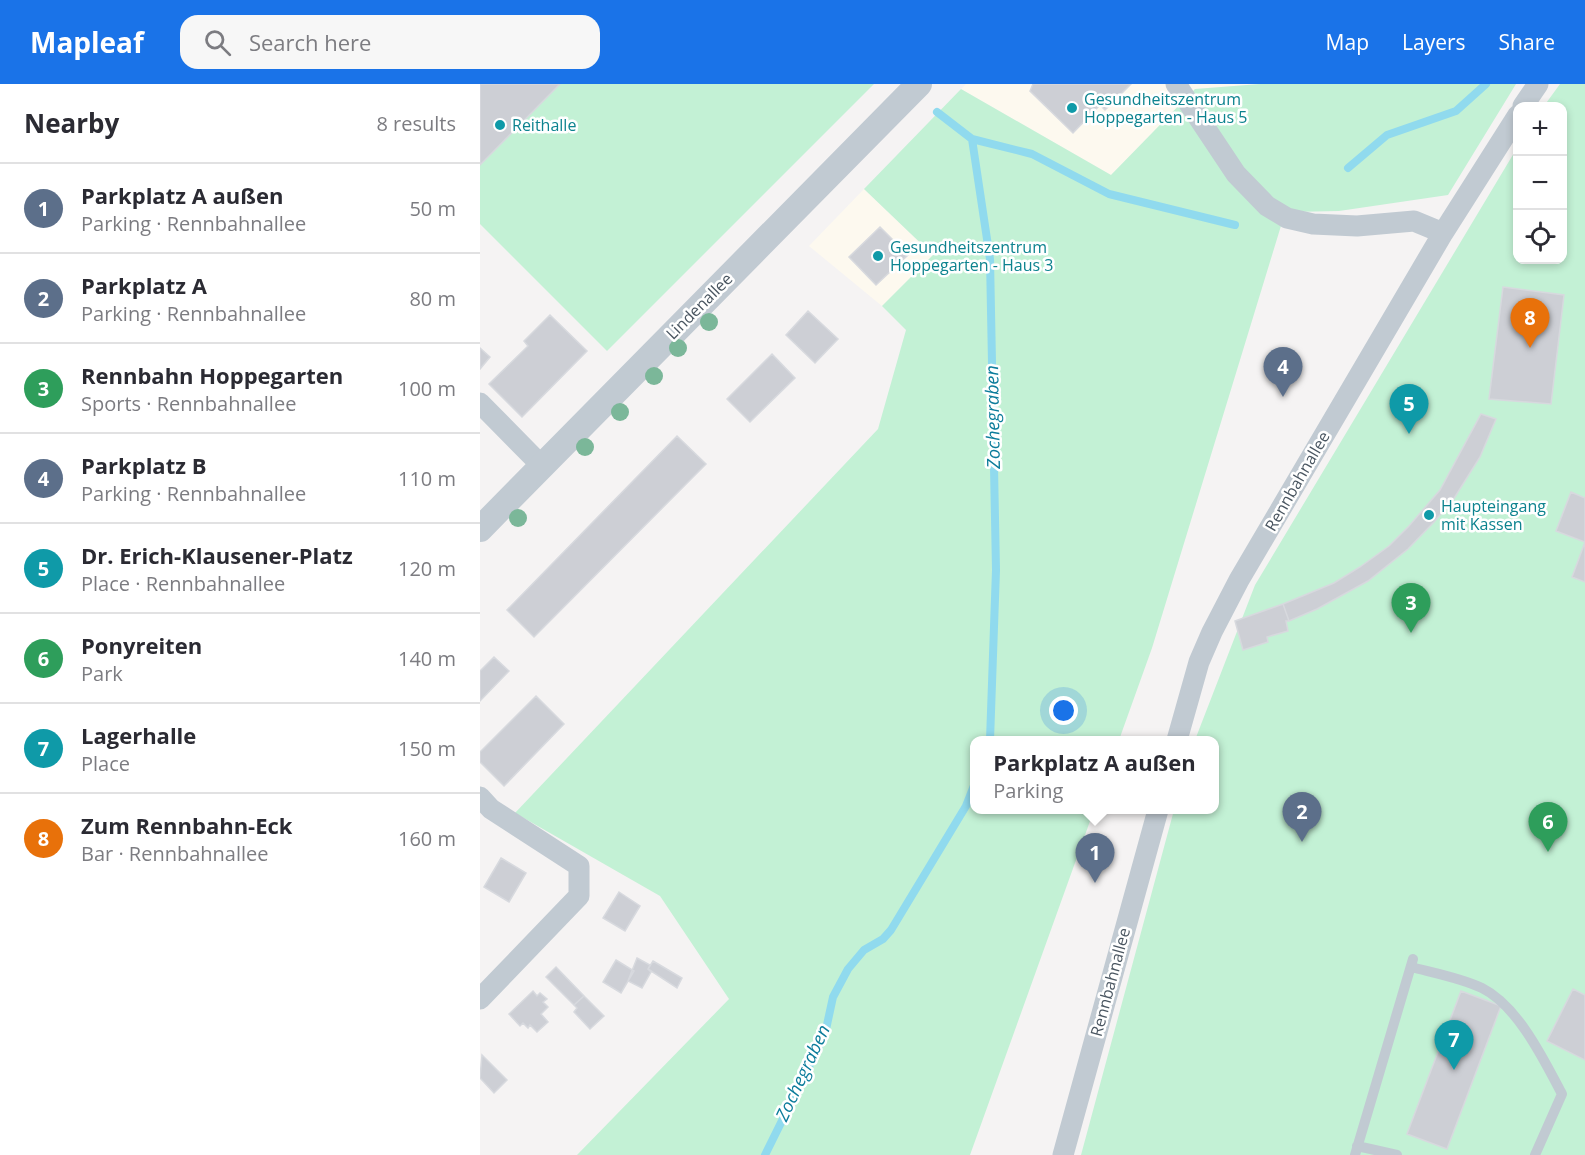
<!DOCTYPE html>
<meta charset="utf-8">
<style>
body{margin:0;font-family:"Open Sans",sans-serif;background:#f7f7f7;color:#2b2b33}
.controls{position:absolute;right:18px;top:18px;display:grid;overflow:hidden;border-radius:12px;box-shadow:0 3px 9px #0003}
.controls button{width:54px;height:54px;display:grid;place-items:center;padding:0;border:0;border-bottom:2px solid #e1e1e2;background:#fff;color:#2b2b33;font:30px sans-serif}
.you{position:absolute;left:584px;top:627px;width:21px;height:21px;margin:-15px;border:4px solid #fff;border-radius:50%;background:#1a73e8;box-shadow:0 0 0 9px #1a73e833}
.badge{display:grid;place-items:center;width:39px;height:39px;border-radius:50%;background:#1a73e8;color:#fff;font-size:20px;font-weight:700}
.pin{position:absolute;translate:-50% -50px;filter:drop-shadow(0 2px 3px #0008)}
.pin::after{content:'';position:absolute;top:32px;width:21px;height:18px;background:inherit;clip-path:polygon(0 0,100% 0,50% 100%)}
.popup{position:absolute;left:490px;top:652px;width:249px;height:78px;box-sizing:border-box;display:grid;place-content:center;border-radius:12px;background:#fff;filter:drop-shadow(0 2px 4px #0005);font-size:20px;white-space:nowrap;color:#7c7c81}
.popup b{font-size:22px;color:#2b2b33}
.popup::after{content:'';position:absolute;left:50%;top:100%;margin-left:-12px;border:12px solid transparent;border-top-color:#fff}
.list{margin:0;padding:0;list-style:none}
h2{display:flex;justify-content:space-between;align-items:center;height:78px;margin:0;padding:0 24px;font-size:26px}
h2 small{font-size:20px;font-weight:400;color:#7c7c81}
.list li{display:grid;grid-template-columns:39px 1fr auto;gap:18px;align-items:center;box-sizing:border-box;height:90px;padding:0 24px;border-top:2px solid #e1e1e2}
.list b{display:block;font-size:22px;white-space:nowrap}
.list p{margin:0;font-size:20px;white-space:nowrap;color:#7c7c81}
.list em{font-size:20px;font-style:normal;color:#7c7c81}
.icon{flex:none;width:33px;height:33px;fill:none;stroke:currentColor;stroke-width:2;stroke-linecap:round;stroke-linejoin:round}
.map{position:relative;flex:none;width:1105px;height:1071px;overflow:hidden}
header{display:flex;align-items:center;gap:36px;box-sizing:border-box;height:84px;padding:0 30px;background:#1a73e8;color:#fff}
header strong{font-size:28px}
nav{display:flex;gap:33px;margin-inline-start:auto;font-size:21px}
.search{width:420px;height:54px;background:#f7f7f7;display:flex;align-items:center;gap:15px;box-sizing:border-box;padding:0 21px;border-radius:18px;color:#7c7c81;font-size:22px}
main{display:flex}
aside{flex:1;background:#fff}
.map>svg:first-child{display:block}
.commercial{fill:#fdf9ef}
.green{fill:#c3f1d5}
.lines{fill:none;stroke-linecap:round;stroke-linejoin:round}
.stream{stroke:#90daee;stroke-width:8}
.building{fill:#cdcfd5;stroke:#d7d9de;stroke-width:1.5}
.service{stroke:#c1cad2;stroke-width:10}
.minor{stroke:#c1cad2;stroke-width:21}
.tertiary{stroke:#c1cad2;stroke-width:26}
.tree{fill:#7bb799}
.culture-dot{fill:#0f9aa8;stroke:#fff;stroke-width:2}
.labels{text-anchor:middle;stroke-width:5;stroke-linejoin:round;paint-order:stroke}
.culture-label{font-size:16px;fill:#0d838f;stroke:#fff;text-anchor:start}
.street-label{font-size:16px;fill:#4a5661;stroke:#fff}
.water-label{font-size:18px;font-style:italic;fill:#0c7c9b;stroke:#fff}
</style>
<header>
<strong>Mapleaf</strong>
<div class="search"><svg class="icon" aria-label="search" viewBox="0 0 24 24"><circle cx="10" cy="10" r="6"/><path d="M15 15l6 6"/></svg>Search here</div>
<nav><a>Map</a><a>Layers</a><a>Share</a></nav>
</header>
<main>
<aside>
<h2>Nearby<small>8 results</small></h2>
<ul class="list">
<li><span class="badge" style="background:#5c6f8a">1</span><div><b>Parkplatz A außen</b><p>Parking · Rennbahnallee</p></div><em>50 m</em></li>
<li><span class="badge" style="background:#5c6f8a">2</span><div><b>Parkplatz A</b><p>Parking · Rennbahnallee</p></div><em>80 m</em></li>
<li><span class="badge" style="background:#2e9e5b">3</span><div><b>Rennbahn Hoppegarten</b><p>Sports · Rennbahnallee</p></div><em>100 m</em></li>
<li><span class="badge" style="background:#5c6f8a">4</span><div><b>Parkplatz B</b><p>Parking · Rennbahnallee</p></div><em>110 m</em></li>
<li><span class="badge" style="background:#0f9aa8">5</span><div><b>Dr. Erich-Klausener-Platz</b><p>Place · Rennbahnallee</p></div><em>120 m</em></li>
<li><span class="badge" style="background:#2e9e5b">6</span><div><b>Ponyreiten</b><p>Park</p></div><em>140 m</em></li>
<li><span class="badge" style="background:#0f9aa8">7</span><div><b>Lagerhalle</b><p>Place</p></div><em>150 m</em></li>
<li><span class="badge" style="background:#e8710a">8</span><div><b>Zum Rennbahn-Eck</b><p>Bar · Rennbahnallee</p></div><em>160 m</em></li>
</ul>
</aside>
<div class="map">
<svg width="1105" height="1071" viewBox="0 0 1105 1071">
<rect width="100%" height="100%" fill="#f5f3f3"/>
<path class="commercial" d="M486 0H780L715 5 631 91 481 5Z
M384 105 453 171 402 222 329 162Z"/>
<path class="green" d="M0 0H394L127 267 0 140Z
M780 0H1036L968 111 859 127 810 128 804 132 672 564 639 656H495V726H614L490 1071H97L249 915 180 812 35 729 398 345 426 246 402 222 453 171 384 105 481 5 631 91 715 5Z
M1080 0H1105V1071H601L694 726H735V656H715L775 501 1037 64 1038 176H1082V22H1064Z"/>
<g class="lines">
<path class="stream" d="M457 28 492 55 510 175 516 486 510 656
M492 55 552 70 629 110 755 141
M868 84 907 51 976 27 1006 0
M285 1071 345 950 353 913 368 885 384 866 403 855 411 846 486 722 495 699"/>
</g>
<path class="building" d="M0 0H80L0 81Z
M553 0H651L625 26 620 21 593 49 550 7Z
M400 143 428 171 396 201 369 173Z
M1023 203 1084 211 1071 320 1009 315Z
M328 227 358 255 335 279 306 251Z
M70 231 107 267 42 333 9 300 48 262 44 257Z
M0 264 10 273 0 285Z
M292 270 315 294 270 338 247 315Z
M1001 330 1016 335 1000 373 973 416 954 438 928 465 888 497 837 525 809 537 803 520 854 499 880 483 909 462 929 442 960 406Z
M197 352 226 380 54 553 27 526Z
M1091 408 1105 414V498L1092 493 1105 458 1076 447Z
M803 520 809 537H806L808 547 787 553 788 558 763 566 755 537Z
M14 573 29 587 0 617V587Z
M56 612 84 640 24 702 0 678V668Z
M21 774 46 789 29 818 4 803Z
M139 808 160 822 145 847 123 834Z
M157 874 170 881 168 885 171 888 162 904 148 897Z
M136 876 154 887 141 909 123 898Z
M173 877 202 894 197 904 168 885Z
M76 883 104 912 94 921 66 893Z
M1093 905 1105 911V976L1067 957Z
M53 907 57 912 60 909 67 915 63 918 68 923 61 930 68 938 57 948 50 941 48 944 43 939 40 942 29 930Z
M981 907 1021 922 967 1065 927 1050Z
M104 912 124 932 110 945 94 928 97 924 94 921Z
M2 971 27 996 14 1009 0 994Z"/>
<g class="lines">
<path class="service" d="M931 883C954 889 981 894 1002 904 1038 922 1064 976 1082 1010L1055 1071
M877 1062 917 1071
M875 1071 933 875"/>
<path class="minor" d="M696 0 756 90 787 122 807 134 833 140 877 142 934 137 963 149
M1043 22 1058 0
M0 319 62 382
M697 656 719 578 732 548 759 496 963 149 1038 31
M0 713 11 725 99 782V812L0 915
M583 1071 678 726"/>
<path class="tertiary" d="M0 445 439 0"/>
</g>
<g class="tree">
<circle cx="229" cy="238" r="9"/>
<circle cx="198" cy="264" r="9"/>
<circle cx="174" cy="292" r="9"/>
<circle cx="140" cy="328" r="9"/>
<circle cx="105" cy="363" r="9"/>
<circle cx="38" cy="434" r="9"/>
</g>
<g class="culture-dot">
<circle cx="592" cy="24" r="6"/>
<circle cx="20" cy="41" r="6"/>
<circle cx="398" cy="172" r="6"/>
<circle cx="949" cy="431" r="6"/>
</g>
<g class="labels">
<g class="culture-label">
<text x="604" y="21">Gesundheitszentrum<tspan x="604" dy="18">Hoppegarten - Haus 5</tspan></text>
<text x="32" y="47">Reithalle</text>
<text x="410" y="169">Gesundheitszentrum<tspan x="410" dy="18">Hoppegarten - Haus 3</tspan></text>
<text x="961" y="428">Haupteingang<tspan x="961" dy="18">mit Kassen</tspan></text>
</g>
<g class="street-label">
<text transform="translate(219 222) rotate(-45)" y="6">Lindenallee</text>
<text transform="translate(817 397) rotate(-60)" y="6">Rennbahnallee</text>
<text transform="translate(630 898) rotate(-75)" y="6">Rennbahnallee</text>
</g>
<g class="water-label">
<text transform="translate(513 333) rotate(-91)" y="6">Zochegraben</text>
<text transform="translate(323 989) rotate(-65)" y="6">Zochegraben</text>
</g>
</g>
</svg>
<div class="controls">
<button>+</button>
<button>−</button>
<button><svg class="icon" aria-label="locate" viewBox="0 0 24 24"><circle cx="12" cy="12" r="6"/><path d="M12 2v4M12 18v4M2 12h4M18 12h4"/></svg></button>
</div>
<div class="you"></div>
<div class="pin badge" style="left:615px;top:799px;background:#5c6f8a">1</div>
<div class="popup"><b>Parkplatz A außen</b>Parking</div>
<div class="pin badge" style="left:822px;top:758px;background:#5c6f8a">2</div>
<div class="pin badge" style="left:931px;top:549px;background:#2e9e5b">3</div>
<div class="pin badge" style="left:803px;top:313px;background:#5c6f8a">4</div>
<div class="pin badge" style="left:929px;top:350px;background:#0f9aa8">5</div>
<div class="pin badge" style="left:1068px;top:768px;background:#2e9e5b">6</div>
<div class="pin badge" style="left:974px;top:986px;background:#0f9aa8">7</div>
<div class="pin badge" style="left:1050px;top:264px;background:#e8710a">8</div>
</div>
</main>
